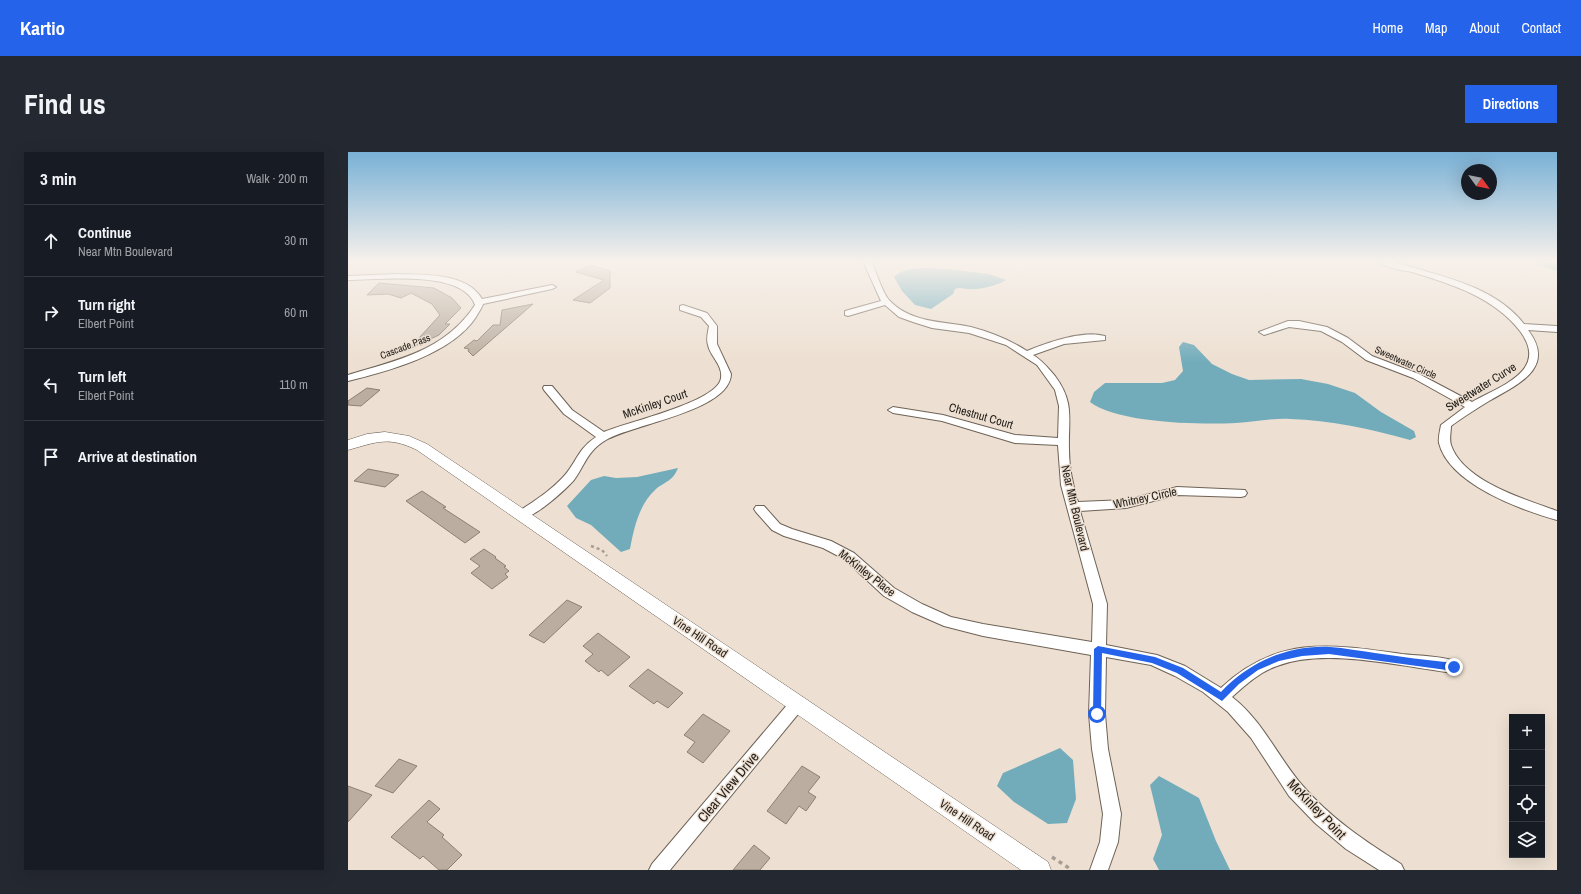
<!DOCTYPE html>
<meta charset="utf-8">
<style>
body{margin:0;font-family:"Archivo Narrow",sans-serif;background:#242831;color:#f1f3f6}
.controls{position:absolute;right:12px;bottom:12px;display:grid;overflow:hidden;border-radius:0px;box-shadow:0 4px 16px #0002}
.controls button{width:36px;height:36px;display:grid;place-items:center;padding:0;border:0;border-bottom:1px solid #363941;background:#171b24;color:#f1f3f6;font:20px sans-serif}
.compass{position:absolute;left:1113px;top:12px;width:36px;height:36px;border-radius:50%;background:#171b24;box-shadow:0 4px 16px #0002;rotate:123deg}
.stop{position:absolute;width:12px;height:12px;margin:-9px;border:3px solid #2563eb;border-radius:50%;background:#fff}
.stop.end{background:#2563eb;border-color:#fff;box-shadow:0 1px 4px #0008}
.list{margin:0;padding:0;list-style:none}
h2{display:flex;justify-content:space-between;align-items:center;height:52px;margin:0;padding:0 16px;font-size:17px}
h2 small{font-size:13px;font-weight:400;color:#9ea1a6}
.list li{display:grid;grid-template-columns:26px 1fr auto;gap:12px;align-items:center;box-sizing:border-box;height:72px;padding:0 16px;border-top:1px solid #363941}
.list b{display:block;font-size:15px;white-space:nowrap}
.list p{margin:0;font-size:13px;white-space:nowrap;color:#9ea1a6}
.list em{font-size:13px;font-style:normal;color:#9ea1a6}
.icon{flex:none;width:22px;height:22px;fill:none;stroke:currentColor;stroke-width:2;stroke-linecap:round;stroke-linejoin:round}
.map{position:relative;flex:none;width:1209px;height:718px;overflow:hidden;border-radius:0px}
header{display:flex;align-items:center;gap:24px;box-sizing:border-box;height:56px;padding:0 20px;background:#2563eb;color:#fff}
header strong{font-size:19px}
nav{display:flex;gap:22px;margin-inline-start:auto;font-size:14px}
.intro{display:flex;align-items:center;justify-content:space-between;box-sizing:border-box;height:96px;padding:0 24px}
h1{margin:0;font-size:28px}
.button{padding:10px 18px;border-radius:0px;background:#2563eb;color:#fff;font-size:14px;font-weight:700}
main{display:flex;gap:24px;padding:0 24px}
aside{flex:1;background:#171b24;border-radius:0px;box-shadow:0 4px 16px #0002}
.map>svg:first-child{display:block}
.water{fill:#72acbb}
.building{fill:#bbaea0;stroke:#8d8073}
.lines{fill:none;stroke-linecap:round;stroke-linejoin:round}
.minor-casing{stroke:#6e6256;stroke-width:2}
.tertiary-casing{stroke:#6e6256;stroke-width:1}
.path-far1{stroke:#a89d92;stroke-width:2.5;stroke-dasharray:3 3;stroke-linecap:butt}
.path{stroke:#a89d92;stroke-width:3.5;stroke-dasharray:4 4;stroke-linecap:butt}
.minor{fill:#fff;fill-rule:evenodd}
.tertiary{fill:#fff;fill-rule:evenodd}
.route{fill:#2563eb}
.labels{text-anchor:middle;stroke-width:3;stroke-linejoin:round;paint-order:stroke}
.far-street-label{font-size:10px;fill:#25201b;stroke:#ede0d2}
.street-label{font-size:12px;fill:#25201b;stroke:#ede0d2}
.near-street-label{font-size:14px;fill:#25201b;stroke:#ede0d2}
</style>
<header>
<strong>Kartio</strong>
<nav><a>Home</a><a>Map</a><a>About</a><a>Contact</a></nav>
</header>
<div class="intro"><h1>Find us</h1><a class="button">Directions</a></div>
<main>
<aside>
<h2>3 min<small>Walk · 200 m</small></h2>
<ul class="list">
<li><svg class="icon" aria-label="ahead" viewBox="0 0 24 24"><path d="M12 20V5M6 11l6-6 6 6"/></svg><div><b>Continue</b><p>Near Mtn Boulevard</p></div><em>30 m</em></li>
<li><svg class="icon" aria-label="right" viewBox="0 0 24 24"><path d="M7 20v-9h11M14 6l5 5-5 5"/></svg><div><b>Turn right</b><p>Elbert Point</p></div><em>60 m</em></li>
<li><svg class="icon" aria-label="left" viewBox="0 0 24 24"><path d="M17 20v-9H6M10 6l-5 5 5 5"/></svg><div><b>Turn left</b><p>Elbert Point</p></div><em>110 m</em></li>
<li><svg class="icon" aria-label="arrive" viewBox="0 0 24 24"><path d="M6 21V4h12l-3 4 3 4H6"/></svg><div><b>Arrive at destination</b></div></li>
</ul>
</aside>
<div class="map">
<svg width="1209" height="718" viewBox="0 0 1209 718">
<rect width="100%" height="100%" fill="#ede0d2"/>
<path class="water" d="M1180 109H1209V119Z
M598 117 641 122 658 128C648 134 631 138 620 137 614 137 613 135 607 137L605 142 583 157 567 153 554 139 546 125C558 113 582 117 598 117Z
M835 190 846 193 864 212 884 222 901 228 953 227 980 232 1007 241 1033 260 1066 279 1068 285 1062 288C1023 277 982 268 942 267 924 266 906 270 888 271 853 273 768 271 742 250L746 240 757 231H814L827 228 835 219 831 195Z
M330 316C325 329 318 329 308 337 291 352 286 376 282 397L273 400 243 373 228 366 219 354 243 328 256 324 268 326 289 325Z
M712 596 725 608 728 647 719 671 700 672 666 650 649 634 655 621Z
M811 624 851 646 868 689 882 718H811L805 707 814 683 802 633Z"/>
<path class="building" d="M242 113 262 119V136L242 151 225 148 256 128 228 120Z
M31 131 86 136 104 146 113 156 97 172H102L91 183 78 189 73 194 71 192 60 198 92 163 84 152 63 141 53 146 40 142 19 143Z
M185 152 125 204 120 199 121 197 116 196 126 188 129 189 145 173H152L154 158Z
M19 236 32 238 13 254 0 253V249Z
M20 317 51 323 37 335 6 329Z
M74 339 98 355 95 356 132 380 117 391 58 349Z
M136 397 148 405 147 406 158 414 156 415 161 419 157 422 160 425 144 437 123 421 132 414 122 407Z
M219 448 234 455 196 491 181 483Z
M250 481 282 505 260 524 253 518 251 520 237 509 245 502 235 494Z
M300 517 335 541 320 556 309 549 306 552 281 534Z
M355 562 382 579 355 611 339 600 347 590 336 583Z
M51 607 69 614 45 641 27 634Z
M454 614 472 625 460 640 468 645 458 659 451 654 438 672 419 659Z
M0 634 24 643 0 670Z
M81 648 92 657 79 670 96 683 94 685 114 703 99 718H91L75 704 72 707 43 685Z
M406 693 422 706 412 718H385Z"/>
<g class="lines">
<defs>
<path id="minor" d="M515 109H523C528 119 534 140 541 148 562 171 594 169 623 175 642 180 662 188 679 199 700 190 735 178 757 184V188L716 192 685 203C695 209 700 216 707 224 727 251 720 267 721 298 721 316 725 334 730 350L778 348 829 335 897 338 899 341 897 344 893 345 829 343 778 356 732 359 759 452 758 493 809 503 837 514 873 536C929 483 983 492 1054 502 1072 504 1094 504 1111 510L1113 515 1111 520 1106 521C1056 515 977 495 929 514 912 520 898 532 884 545 915 569 929 604 954 633 982 666 1017 689 1053 712L1056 718H1031L998 697 967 671 941 644 903 586 880 560 855 540 827 524 803 513 758 505 757 562 760 597 773 662 770 690 760 718H742L752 690 755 662 744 597 741 562 743 503 635 484 596 474 564 460 536 444 496 407 475 396 436 384 424 378 408 360 406 357 408 354H416L432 372 444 377 483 389 506 401 546 436 574 452 603 465 635 472 744 490 745 452 713 333 710 293 667 291 594 269 545 261 540 258 545 255 595 263 667 283 710 286 711 254 707 238 689 213 658 193 621 181 584 176 565 170 551 165 537 153 500 164 497 163V159L533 149Z
M1029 109H1042C1087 123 1145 132 1176 172L1209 174V180L1180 178C1209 216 1169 233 1141 249 1128 257 1115 265 1103 274 1103 280 1101 287 1103 293 1115 329 1176 347 1209 359V368C1173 358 1101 332 1091 291 1090 286 1092 279 1093 273L1117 255 1065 226 1018 208 994 190 973 179 941 175 916 183 911 180 940 169H951L979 175 1000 186 1024 204 1071 222 1124 250C1152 234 1202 219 1172 179 1146 145 1103 132 1064 120 1054 118 1037 116 1029 109Z
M49 122C74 123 119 120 134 147L204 133 208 135 204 137 135 152C134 156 130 161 128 165 104 202 41 219 0 229V223C49 208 97 199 127 153 115 117 31 128 0 128V124Z
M335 153 359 161 369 174V192L383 222C382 259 285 272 258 288 239 299 237 313 226 328 217 338 183 370 170 366L168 363 170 360C186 349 204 338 217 323 229 309 230 297 248 285L216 262 196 238 195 236 196 234H204L224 258 256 280C279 270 370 250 373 226 375 213 362 204 360 193 358 187 360 180 361 174L353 165 332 158V154Z
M450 544 455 546 458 551 455 556 322 718H301L304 712 445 546Z"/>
<path id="tertiary" d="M37 280 61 284 79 292 700 710 703 718H673L69 298C40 284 29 290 0 298V288L19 282Z"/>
</defs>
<use href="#minor" class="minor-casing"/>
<use href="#tertiary" class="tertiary-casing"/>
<path class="path-far1" d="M243 394 254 398 259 404"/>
<path class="path" d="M704 705 724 718"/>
<use href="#minor" class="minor"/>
<use href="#tertiary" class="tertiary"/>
</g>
<linearGradient id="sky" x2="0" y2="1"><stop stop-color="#79b1d6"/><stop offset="0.52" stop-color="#f7f1eb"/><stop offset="1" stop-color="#f7f1eb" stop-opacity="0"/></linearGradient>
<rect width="1209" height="210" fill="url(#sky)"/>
<path class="route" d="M750 494 807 505 835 516 873 540C901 510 940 493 982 495 997 496 1012 499 1027 501 1053 505 1079 508 1106 511L1110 515 1106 519 981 502 954 504 931 509 910 518 891 532 874 549 829 521 804 511 754 501 753 562 749 565 745 562 746 497Z"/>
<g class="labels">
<g class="far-street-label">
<text transform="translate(57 194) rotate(-21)" y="4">Cascade Pass</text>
<text transform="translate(1058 210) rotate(24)" y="4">Sweetwater Circle</text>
</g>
<g class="street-label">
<text transform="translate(1133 235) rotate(-32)" y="4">Sweetwater Curve</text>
<text transform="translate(307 252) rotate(-19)" y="4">McKinley Court</text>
<text transform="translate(633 264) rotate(16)" y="4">Chestnut Court</text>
<text transform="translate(797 346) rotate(-12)" y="4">Whitney Circle</text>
<text transform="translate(727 356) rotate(77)" y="4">Near Mtn Boulevard</text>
<text transform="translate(519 421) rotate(38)" y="4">McKinley Place</text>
<text transform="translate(352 485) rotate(34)" y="4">Vine Hill Road</text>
<text transform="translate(619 668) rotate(34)" y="4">Vine Hill Road</text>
</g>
<g class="near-street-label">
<text transform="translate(380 635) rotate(-50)" y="5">Clear View Drive</text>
<text transform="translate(969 657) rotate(46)" y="5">McKinley Point</text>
</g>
</g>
</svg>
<div class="controls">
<button>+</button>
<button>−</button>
<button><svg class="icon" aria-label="locate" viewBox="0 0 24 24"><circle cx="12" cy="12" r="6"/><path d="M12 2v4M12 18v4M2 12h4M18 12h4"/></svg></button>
<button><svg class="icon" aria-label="layers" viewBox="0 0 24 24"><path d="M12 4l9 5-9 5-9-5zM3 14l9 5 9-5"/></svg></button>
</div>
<svg class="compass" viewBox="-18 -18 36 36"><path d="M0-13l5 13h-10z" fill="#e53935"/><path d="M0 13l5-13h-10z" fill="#9ea1a6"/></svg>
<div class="stop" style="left:749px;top:562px"></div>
<div class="stop end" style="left:1106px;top:515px"></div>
</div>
</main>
